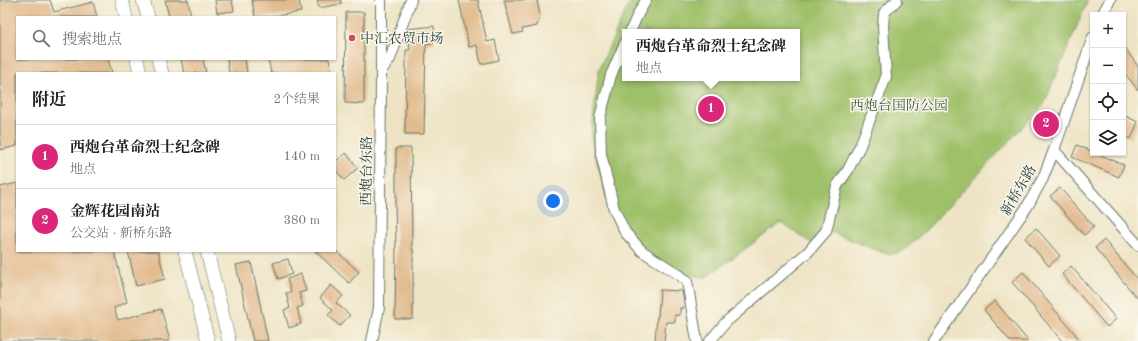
<!DOCTYPE html>
<html lang="zh">
<meta charset="utf-8">
<style>
body{margin:0;font-family:"Old Standard TT","Noto Serif SC",serif;background:#f6f6f6;color:#222}
.controls{position:absolute;right:12px;top:12px;display:grid;overflow:hidden;border-radius:0px;box-shadow:0 1px 3px #0004}
.controls button{width:36px;height:36px;display:grid;place-items:center;padding:0;border:0;border-bottom:1px solid #e0e0e0;background:#fff;color:#222;font:20px sans-serif}
.you{position:absolute;left:553px;top:201px;width:14px;height:14px;margin:-10px;border:3px solid #fff;border-radius:50%;background:#1a73e8;box-shadow:0 0 0 6px #1a73e833}
.badge{display:grid;place-items:center;width:26px;height:26px;border-radius:50%;background:#db2777;color:#fff;font-size:13px;font-weight:700}
.pin{position:absolute;translate:-50% -50%;border:2px solid #fff;box-shadow:0 1px 4px #0006}
.popup{position:absolute;left:622px;top:29px;width:178px;height:52px;box-sizing:border-box;display:grid;place-content:center;border-radius:0px;background:#fff;filter:drop-shadow(0 1px 3px #0005);font-size:13px;white-space:nowrap;color:#767676}
.popup b{font-size:15px;color:#222}
.popup::after{content:'';position:absolute;left:50%;top:100%;margin-left:-8px;border:8px solid transparent;border-top-color:#fff}
.list{margin:0;padding:0;list-style:none}
h2{display:flex;justify-content:space-between;align-items:center;height:52px;margin:0;padding:0 16px;font-size:17px}
h2 small{font-size:13px;font-weight:400;color:#767676}
.list li{display:grid;grid-template-columns:26px 1fr auto;gap:12px;align-items:center;box-sizing:border-box;height:64px;padding:0 16px;border-top:1px solid #e0e0e0}
.list b{display:block;font-size:15px;white-space:nowrap}
.list p{margin:0;font-size:13px;white-space:nowrap;color:#767676}
.list em{font-size:13px;font-style:normal;color:#767676}
.icon{flex:none;width:22px;height:22px;fill:none;stroke:currentColor;stroke-width:2;stroke-linecap:round;stroke-linejoin:round}
.map{position:relative;flex:none;width:1138px;height:341px;overflow:hidden}
.search{position:absolute;background:#fff;box-shadow:0 1px 3px #0004;left:16px;top:16px;width:320px;height:44px;display:flex;align-items:center;gap:10px;box-sizing:border-box;padding:0 14px;border-radius:0px;color:#767676;font-size:15px}
.panel{position:absolute;background:#fff;box-shadow:0 1px 3px #0004;left:16px;top:72px;width:320px;height:180px;border-radius:0px}
.map>svg:first-child{display:block}
.green{fill:#9ec068;stroke:#5e7e4e;fill-rule:evenodd}
.building{fill:#e2bb8e}
.lines{fill:none;stroke-linecap:round;stroke-linejoin:round}
.minor-casing{stroke:#677767;stroke-width:12}
.major-casing{stroke:#677767;stroke-width:14}
.minor{stroke:#fff;stroke-width:10}
.major{stroke:#fff;stroke-width:13}
.poi-dot{fill:#d1495b;stroke:#fbf7ec;stroke-width:1.5}
.labels{text-anchor:middle;stroke-width:3;stroke-linejoin:round;paint-order:stroke}
.poi-label{font-size:14px;fill:#1f3d34;stroke:#fbf7ec;text-anchor:start}
.park-label{font-size:14px;fill:#3f5e41;stroke:#fbf7ec}
.street-label{font-size:14px;fill:#1f3d34;stroke:#fbf7ec}
</style>
<div class="map">
<svg width="1138" height="341" viewBox="0 0 1138 341">
<rect width="100%" height="100%" fill="#fbf7ec"/>
<filter id="ink" filterUnits="userSpaceOnUse"><feTurbulence type="fractalNoise" baseFrequency=".025" numOctaves="2"/><feDisplacementMap in="SourceGraphic" scale="8" xChannelSelector="R" yChannelSelector="G"/><feConvolveMatrix kernelMatrix="1 2 1 2 8 2 1 2 1" color-interpolation-filters="sRGB"/></filter>
<filter id="wash" filterUnits="userSpaceOnUse"><feTurbulence type="fractalNoise" baseFrequency=".012" numOctaves="4" result="noise"/><feDisplacementMap in="SourceGraphic" scale="16" xChannelSelector="R" yChannelSelector="G"/><feGaussianBlur stdDeviation="0.9" result="paint"/><feColorMatrix in="noise" values="0 0 0 0 0 0 0 0 0 0 0 0 0 0 0 0 0 1.4 0 .05"/><feComposite in="paint" operator="in"/></filter>
<g filter="url(#wash)">
<rect width="100%" height="100%" fill="#eee4c5"/>
<path class="green" d="M633 0H1088L1044 104 926 230 910 245 902 252 891 254 881 252 831 232 814 245 781 223 706 277 670 273 624 238 612 219 591 137 599 69 627 8ZM625 32H797V78H625Z"/>
<g id="blocks">
<path class="building" d="M0 0H50L54 12 93 2 97 17H17V59H108L112 73H17V146L0 150Z
M165 0H188L191 17H169Z
M215 0H232L234 11 217 13Z
M252 0H299L301 12 267 17H255Z
M317 0H341V4L319 8Z
M459 0H478L487 42 495 40 499 60 481 64 477 45 469 47Z
M504 0H537L540 16 537 26 522 29 523 32 513 34Z
M346 12H364V104L345 103Z
M434 26 435 43 426 44 424 134H405L406 50H410L408 29Z
M1123 46 1138 66V90L1123 71Z
M181 59H203L206 73H184Z
M227 59H245L247 73H229Z
M268 59H329L332 73H271Z
M1123 115 1138 122 1131 139 1123 135Z
M1077 145 1093 152V153H1096L1124 165 1119 177 1072 157Z
M396 148H411L412 249H413V319H395L396 249 395 202H396Z
M346 153 358 168 344 180 335 169V162Z
M17 183V251H114L127 302 114 308 118 320 161 309 170 341H0V187Z
M1060 188 1094 227 1084 235 1050 196Z
M1036 228 1060 256 1049 266 1025 238Z
M1104 240 1138 280V299L1095 248Z
M128 251H158L165 279 136 286Z
M315 251H336L359 272 349 283Z
M288 259 292 274 278 279 273 263Z
M251 262 268 341H253L236 265Z
M1071 266 1116 319 1107 327 1062 274Z
M1023 272 1081 341H1062L1012 282Z
M301 274 306 291 299 293 303 306 297 308 301 324 289 328 284 310 290 308 286 293 291 292 287 279Z
M331 285 343 296 336 303 350 315 340 326 328 315 333 310 320 298Z
M660 290 682 291 684 302 683 309 680 308V315H675V322H666L664 341H655L657 317H658Z
M995 301 1028 341H1010L984 310Z"/>
</g>
</g>
<g filter="url(#ink)">
<use href="#blocks" fill-opacity="0" stroke="#677767" stroke-width="1"/>
<g class="lines">
<defs>
<path id="minor" d="M1102 15 1110 0
M630 32 638 14 646 0
M625 43 611 75 600 118 601 154 614 209 625 232 642 251 678 274 687 281 697 341
M381 71 390 59 411 0
M1054 150 1138 245
M372 341 379 308 381 82V0
M710 341 726 322 808 252 826 231 837 186 848 170 860 146 886 77 883 26 884 13 897 0
M934 341 1027 207 1043 178 1054 150 1093 37"/>
<path id="major" d="M122 0 126 17
M143 0 148 17
M137 59 140 73
M158 59 162 73
M185 251 208 341
M207 251 229 341"/>
</defs>
<use href="#minor" class="minor-casing"/>
<use href="#major" class="major-casing"/>
<use href="#minor" class="minor"/>
<use href="#major" class="major"/>
</g>
</g>
<circle class="poi-dot" cx="352" cy="38" r="4"/>
<g class="labels">
<g class="poi-label">
<text x="360" y="43">中汇农贸市场</text>
</g>
<g class="park-label">
<text x="899" y="110">西炮台国防公园</text>
</g>
<g class="street-label">
<text transform="translate(366 171) rotate(-89)" y="5">西炮台东路</text>
<text transform="translate(1018 190) rotate(-60)" y="5">新桥东路</text>
</g>
</g>
</svg>
<div class="controls">
<button>+</button>
<button>−</button>
<button><svg class="icon" aria-label="locate" viewBox="0 0 24 24"><circle cx="12" cy="12" r="6"/><path d="M12 2v4M12 18v4M2 12h4M18 12h4"/></svg></button>
<button><svg class="icon" aria-label="layers" viewBox="0 0 24 24"><path d="M12 4l9 5-9 5-9-5zM3 14l9 5 9-5"/></svg></button>
</div>
<div class="you"></div>
<div class="pin badge" style="left:711px;top:109px">1</div>
<div class="popup"><b>西炮台革命烈士纪念碑</b>地点</div>
<div class="pin badge" style="left:1046px;top:124px">2</div>
<div class="search"><svg class="icon" aria-label="search" viewBox="0 0 24 24"><circle cx="10" cy="10" r="6"/><path d="M15 15l6 6"/></svg>搜索地点</div>
<section class="panel">
<h2>附近<small>2个结果</small></h2>
<ul class="list">
<li><span class="badge">1</span><div><b>西炮台革命烈士纪念碑</b><p>地点</p></div><em>140 m</em></li>
<li><span class="badge">2</span><div><b>金辉花园南站</b><p>公交站 · 新桥东路</p></div><em>380 m</em></li>
</ul>
</section>
</div>
